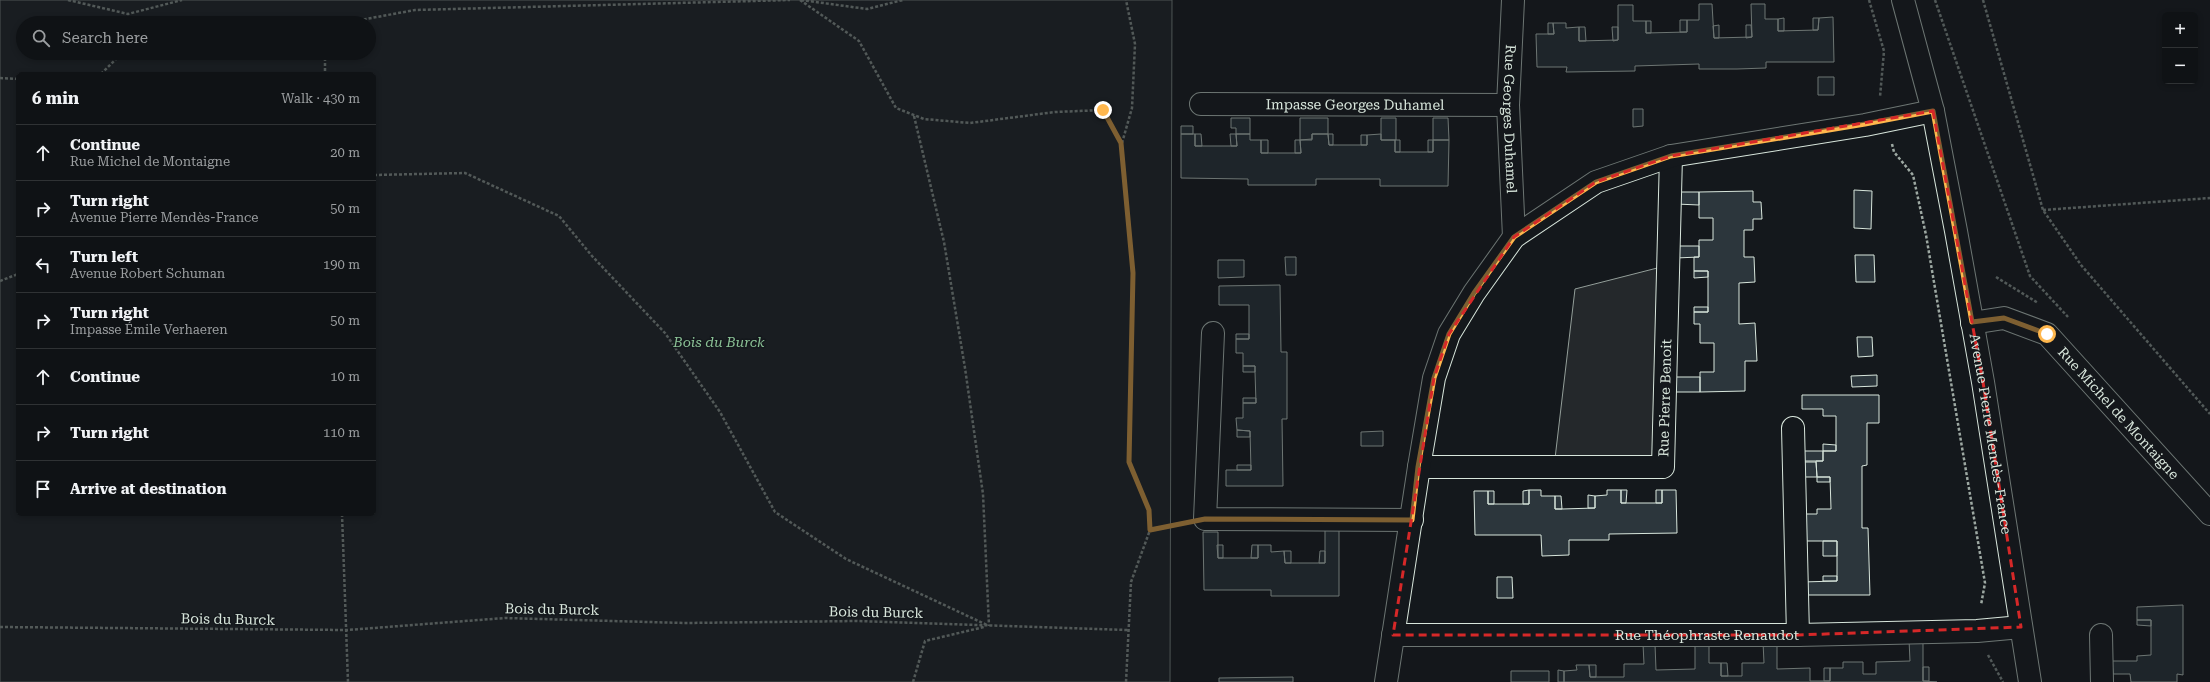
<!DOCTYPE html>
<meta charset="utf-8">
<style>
body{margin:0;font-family:"Roboto Serif",serif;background:#1d2022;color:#f1f3f6}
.controls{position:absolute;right:12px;top:12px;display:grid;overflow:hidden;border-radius:6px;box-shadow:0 2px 6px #0003}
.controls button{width:36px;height:36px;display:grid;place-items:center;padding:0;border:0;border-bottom:1px solid #2f3234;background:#0f1215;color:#f1f3f6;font:20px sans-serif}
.stop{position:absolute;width:12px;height:12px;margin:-9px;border:3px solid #ffb74d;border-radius:50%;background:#fff}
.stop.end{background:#ffb74d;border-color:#fff;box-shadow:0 1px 4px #0008}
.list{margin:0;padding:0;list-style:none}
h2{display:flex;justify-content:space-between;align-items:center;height:52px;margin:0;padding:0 16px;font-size:17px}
h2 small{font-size:13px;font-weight:400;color:#9b9ea0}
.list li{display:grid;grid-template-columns:26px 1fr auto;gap:12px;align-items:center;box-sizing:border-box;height:56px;padding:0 16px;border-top:1px solid #2f3234}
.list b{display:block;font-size:15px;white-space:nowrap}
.list p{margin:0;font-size:13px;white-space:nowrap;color:#9b9ea0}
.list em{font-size:13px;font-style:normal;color:#9b9ea0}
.icon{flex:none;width:22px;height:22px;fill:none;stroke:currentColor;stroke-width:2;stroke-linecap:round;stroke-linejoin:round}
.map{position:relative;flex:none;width:2210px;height:682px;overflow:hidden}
.search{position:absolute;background:#0f1215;box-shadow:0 2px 6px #0003;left:16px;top:16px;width:360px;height:44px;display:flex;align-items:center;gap:10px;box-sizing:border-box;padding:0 14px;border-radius:22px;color:#9b9ea0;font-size:15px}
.panel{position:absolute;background:#0f1215;box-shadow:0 2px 6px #0003;left:16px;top:72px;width:360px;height:444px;border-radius:6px}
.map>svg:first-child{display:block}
.green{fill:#202428;stroke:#939e99;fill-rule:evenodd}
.parking{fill:#24282b;stroke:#939e99}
.building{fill:#2c363c;stroke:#d8e6dc}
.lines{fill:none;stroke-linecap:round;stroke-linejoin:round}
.minor-casing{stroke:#d8e6dc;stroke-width:24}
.major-casing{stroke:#d8e6dc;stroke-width:24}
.path{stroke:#9da8a2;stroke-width:2.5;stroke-dasharray:3 2;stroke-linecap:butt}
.minor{stroke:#14181c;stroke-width:22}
.major{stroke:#14181c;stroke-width:22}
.route{stroke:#ffb74d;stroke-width:5}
.marked{fill:none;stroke:#d62828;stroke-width:3;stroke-dasharray:8 5;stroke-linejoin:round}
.labels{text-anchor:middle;stroke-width:3;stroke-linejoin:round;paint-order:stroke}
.street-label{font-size:14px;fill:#d8e6dc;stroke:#14181c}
.park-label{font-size:14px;font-style:italic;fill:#8ac095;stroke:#14181c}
</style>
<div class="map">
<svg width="2210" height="682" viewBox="0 0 2210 682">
<rect width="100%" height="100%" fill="#14181c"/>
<path class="green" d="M0 0H1172L1170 682H0ZM23 23H369V53H23ZM18 74H374V514H18Z"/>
<path class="parking" d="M1669 265 1663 467H1554L1575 289Z"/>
<path class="building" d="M1699 4H1712L1714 38 1752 37 1751 4H1765V19H1778V31L1818 30 1819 18 1833 17 1834 62H1766V68L1737 69H1699V64L1635 66V71L1566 72 1567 67H1537L1536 34H1554L1553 23H1566V28L1579 27V41L1618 40V5H1633V21H1646V33L1687 32V20H1699Z
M1784 18V31H1778V19Z
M1813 18H1819L1818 30H1813Z
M1680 20H1687V32H1680Z
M1646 21H1651V33H1646Z
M1548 23H1553L1554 34H1548Z
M1719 25V38H1714L1713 26Z
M1746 25H1751L1752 37 1746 38Z
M1579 27H1585L1586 41H1579Z
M1612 27H1618V40L1613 41Z
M1818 77H1834V95H1818Z
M1633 109H1643V126L1633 127Z
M1231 118H1250V134H1236V128H1231Z
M1300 118H1328V134H1312V139L1300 140Z
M1381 118H1396V140H1381Z
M1433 118H1448L1449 140H1433Z
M1181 126H1193V134H1181Z
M1181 134H1195V146H1237L1236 134H1250V140H1261V153H1301L1300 140H1312V134H1328L1329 145H1367V135L1381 134V140H1395V152H1433V140H1449L1448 186H1380V179H1316V185H1248V179L1181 178Z
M1195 134H1201L1202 146H1195Z
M1230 134H1236L1237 146H1231Z
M1328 134H1333V145H1329Z
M1361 135H1367V145H1361Z
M1261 140H1268V153H1261Z
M1295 140H1300L1301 153H1295Z
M1395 140H1400V152H1395Z
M1428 140H1433V152H1428Z
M1854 190 1872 191 1871 229 1854 228Z
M1753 191V202H1761L1762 219H1753V230H1744V257H1754L1755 282 1739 283V324L1755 323 1757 361H1745V391L1700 392V372H1714V343H1700V324H1694V312H1708V271H1694V257H1699V240H1713V218H1699V192Z
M1677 192H1699V205L1676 204Z
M1676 246H1699V257L1676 258Z
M1855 255H1874L1875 282H1856Z
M1285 257H1296V275H1286Z
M1218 260H1244V277L1218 278Z
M1694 271H1708V277L1694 278Z
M1280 285 1281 352H1287V419H1282L1283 486H1226V470H1251L1250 431 1237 430 1236 418H1243V403H1256L1255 372V366H1243V353H1236V339H1249V305H1219V286Z
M1694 307H1708V312H1694Z
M1236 334H1249V339H1236Z
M1857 337H1872L1873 356 1858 357Z
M1243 366H1255V372H1243Z
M1877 375V386L1852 387 1851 376Z
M1676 377H1700V392H1676Z
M1802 395H1879V423H1867V465L1862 466V528H1868L1870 595H1802V582L1837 581V541H1801V514H1817V509H1831L1830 477H1817L1816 461H1823V451H1836V416H1823V409H1802Z
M1243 398H1256V403H1243Z
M1237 430 1250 431V437H1237Z
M1383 431V446H1361V432Z
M1823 444 1836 445V451H1823Z
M1802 451H1823V461H1802Z
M1802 462H1816L1817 477H1802Z
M1237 465H1251V470H1237Z
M1817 477H1830V482H1817Z
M1529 490H1541V496H1555V509H1562L1595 508V496L1607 495V490H1621V503H1662V490H1676L1677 533 1609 534V540H1569V555L1542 556 1541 535H1475L1474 491H1488V504H1529Z
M1529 490V504H1523V491Z
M1621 490H1627L1626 503H1621Z
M1656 490H1662V503H1656Z
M1488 491H1494V504H1488Z
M1588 495 1595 496V508H1588Z
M1555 496H1561L1562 509H1555Z
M1339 528V596H1271V590H1204L1203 532H1218V558H1258V545H1271V552L1284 551 1285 563H1325V529Z
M1823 541H1837V556H1823Z
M1217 545H1223V558H1218Z
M1252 545H1258V558H1251Z
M1284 551H1291V563H1285Z
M1320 551H1325V563H1319Z
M1823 576H1837V581H1823Z
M1497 577H1512L1513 598H1497Z
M2183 605V675L2177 674V682H2131L2130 674H2113L2112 661H2137V656L2151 655V620H2137V607Z
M2137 620H2151V626L2137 625Z
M1909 640H1923V681L1937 682H1564V671L1577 670 1576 665H1589L1590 677H1624V664H1644L1643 644H1655L1656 670 1695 669V646H1709V663H1721V676H1742V663H1764L1763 642H1777V669L1810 668V681H1830V668H1843V662H1863V674H1876V662L1910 661Z
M1721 663H1727L1728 676H1721Z
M1589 665H1596V677H1590Z
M1923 667H1929V681H1923Z
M1824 668H1830V681H1824Z
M1558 670 1564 671V682H1558Z
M1511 671H1549V682H1511Z
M1293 677V682H1219V678Z"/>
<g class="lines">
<defs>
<g id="minor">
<path id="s1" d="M1513 0 1508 105 1514 237"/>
<path id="s2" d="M1201 104 1508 105"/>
<path id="s3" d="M1972 323 2004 318 2047 334 2210 514"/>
<path d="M1213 333 1205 519 1412 520"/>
<path d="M1793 428 1798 635"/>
<path id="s4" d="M1419 467H1663L1671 156"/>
<path id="s5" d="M1393 635H1798L1977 631 2021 627"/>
<path d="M2101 635 2102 682"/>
<path d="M1386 682 1419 467 1434 378 1449 334 1474 293 1514 237 1596 182 1671 156 1865 125 1933 111"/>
</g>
<g id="major">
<path id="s6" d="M1903 0 1933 111 1956 231 1983 382 2030 682"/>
</g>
</defs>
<use href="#minor" class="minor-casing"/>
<use href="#major" class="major-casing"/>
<path class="path" d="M68 0 128 14 182 0
M800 0 859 41 896 108 924 119 970 123 1055 112 1103 110 1121 143 1133 273 1129 462 1149 510 1150 530 1131 582 1126 682
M801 0 867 9 903 0
M1869 0 1884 51 1880 97
M1935 0 2030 276 2068 317
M1983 0 2043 210 2081 265 2210 414
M344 23 415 10 790 0
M325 53V74
M101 74 122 53
M0 78 18 79
M914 116 944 242 965 368 983 494 989 626
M1122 143 1132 108 1135 44 1126 0
M1892 144 1894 152 1913 175 1926 235 1985 583 1981 605
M374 175 465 173 559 216 592 256 665 333 720 412 775 512 846 559 987 625
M2043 210 2210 198
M1996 277 2038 303
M0 281 18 274
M342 514 348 682
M1150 530 1181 524
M0 627 347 630 505 618 684 623 857 621 1128 630
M1988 655 2003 682
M913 682 925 641 984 627"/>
<use href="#minor" class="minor"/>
<use href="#major" class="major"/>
</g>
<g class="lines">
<path class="route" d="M1103 110 1121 143 1133 273 1129 462 1149 510 1150 530 1205 519 1412 520 1418 467 1434 378 1449 334 1474 293 1514 237 1596 182 1671 156 1865 124 1933 111 1972 322 2004 318 2047 334"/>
</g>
<path d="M0 0H2210V682H0ZM1933 111 1983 382 2021 627 1798 635H1393L1434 378 1449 334 1514 237 1596 182 1671 156Z" fill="#14181c" fill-opacity=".55" fill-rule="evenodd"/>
<path class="marked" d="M1933 111 1983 382 2021 627 1798 635H1393L1434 378 1449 334 1514 237 1596 182 1671 156Z"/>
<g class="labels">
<g class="street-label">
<text dy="5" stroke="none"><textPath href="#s2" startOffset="154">Impasse Georges Duhamel</textPath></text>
<text dy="5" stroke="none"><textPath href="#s1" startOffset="119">Rue Georges Duhamel</textPath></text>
<text dy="5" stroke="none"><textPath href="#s4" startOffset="313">Rue Pierre Benoit</textPath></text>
<text dy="5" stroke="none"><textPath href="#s3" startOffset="185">Rue Michel de Montaigne</textPath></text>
<text dy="5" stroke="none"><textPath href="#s6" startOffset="443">Avenue Pierre Mendès-France</textPath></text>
<text transform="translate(552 609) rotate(1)" y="5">Bois du Burck</text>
<text transform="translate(876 612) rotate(1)" y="5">Bois du Burck</text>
<text transform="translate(228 619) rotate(1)" y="5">Bois du Burck</text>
<text dy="5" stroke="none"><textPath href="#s5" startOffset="314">Rue Théophraste Renaudot</textPath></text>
</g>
<g class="park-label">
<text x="719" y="347">Bois du Burck</text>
</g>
</g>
</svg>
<div class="controls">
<button>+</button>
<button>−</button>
</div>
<div class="stop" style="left:2047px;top:334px"></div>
<div class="stop end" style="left:1103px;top:110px"></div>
<div class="search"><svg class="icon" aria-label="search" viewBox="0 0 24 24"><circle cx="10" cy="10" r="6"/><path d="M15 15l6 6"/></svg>Search here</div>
<section class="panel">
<h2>6 min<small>Walk · 430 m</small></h2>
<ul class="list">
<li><svg class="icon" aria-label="ahead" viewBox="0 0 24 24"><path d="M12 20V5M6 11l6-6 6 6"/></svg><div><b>Continue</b><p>Rue Michel de Montaigne</p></div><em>20 m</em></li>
<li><svg class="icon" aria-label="right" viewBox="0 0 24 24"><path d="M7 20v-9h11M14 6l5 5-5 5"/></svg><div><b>Turn right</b><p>Avenue Pierre Mendès-France</p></div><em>50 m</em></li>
<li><svg class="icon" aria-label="left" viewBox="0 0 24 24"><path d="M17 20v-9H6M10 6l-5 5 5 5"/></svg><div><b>Turn left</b><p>Avenue Robert Schuman</p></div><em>190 m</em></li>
<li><svg class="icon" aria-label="right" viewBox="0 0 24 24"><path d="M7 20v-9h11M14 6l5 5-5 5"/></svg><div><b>Turn right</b><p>Impasse Émile Verhaeren</p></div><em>50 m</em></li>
<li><svg class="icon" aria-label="ahead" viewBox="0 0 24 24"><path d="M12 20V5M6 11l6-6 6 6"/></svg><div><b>Continue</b></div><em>10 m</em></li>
<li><svg class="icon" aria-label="right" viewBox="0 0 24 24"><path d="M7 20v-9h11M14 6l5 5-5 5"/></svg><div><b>Turn right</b></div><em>110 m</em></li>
<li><svg class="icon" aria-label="arrive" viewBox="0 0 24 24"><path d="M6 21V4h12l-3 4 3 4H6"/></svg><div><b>Arrive at destination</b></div></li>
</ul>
</section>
</div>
